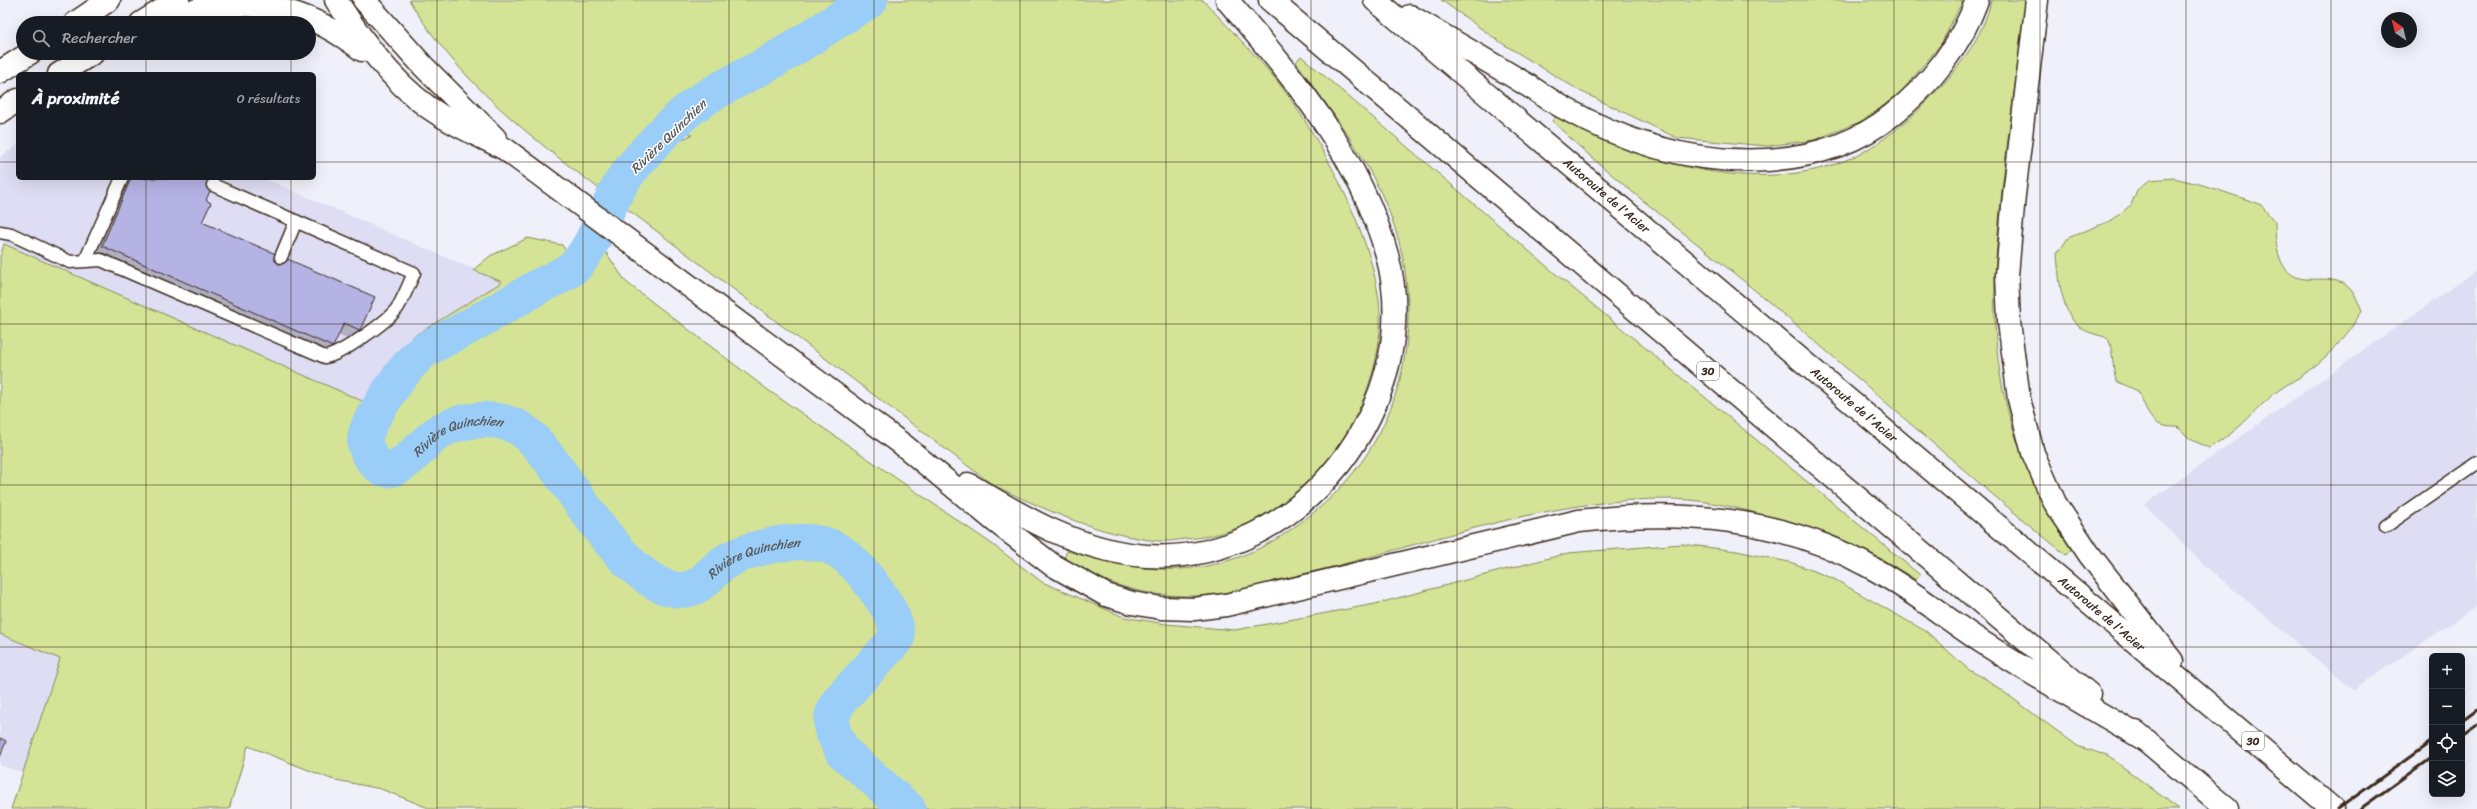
<!DOCTYPE html>
<html lang="fr">
<meta charset="utf-8">
<style>
body{margin:0;font-family:Sriracha,sans-serif;background:#242831;color:#f1f3f6}
.controls{position:absolute;right:12px;bottom:12px;display:grid;overflow:hidden;border-radius:6px;box-shadow:0 4px 16px #0002}
.controls button{width:36px;height:36px;display:grid;place-items:center;padding:0;border:0;border-bottom:1px solid #363941;background:#171b24;color:#f1f3f6;font:20px sans-serif}
.compass{position:absolute;left:2381px;top:12px;width:36px;height:36px;border-radius:50%;background:#171b24;box-shadow:0 4px 16px #0002;rotate:325deg}
.list{margin:0;padding:0;list-style:none}
h2{display:flex;justify-content:space-between;align-items:center;height:52px;margin:0;padding:0 16px;font-size:17px}
h2 small{font-size:13px;font-weight:400;color:#9ea1a6}
.icon{flex:none;width:22px;height:22px;fill:none;stroke:currentColor;stroke-width:2;stroke-linecap:round;stroke-linejoin:round}
.map{position:relative;flex:none;width:2477px;height:809px;overflow:hidden}
.search{position:absolute;background:#171b24;box-shadow:0 4px 16px #0002;left:16px;top:16px;width:300px;height:44px;display:flex;align-items:center;gap:10px;box-sizing:border-box;padding:0 14px;border-radius:22px;color:#9ea1a6;font-size:15px}
.panel{position:absolute;background:#171b24;box-shadow:0 4px 16px #0002;left:16px;top:72px;width:300px;height:108px;border-radius:6px}
.map>svg:first-child{display:block}
.built{fill:#deddf3}
.green{fill:#d4e396;stroke:#88865a}
.shadow{fill:#0003}
.lines{fill:none;stroke-linecap:round;stroke-linejoin:round}
.river{stroke:#9acdf7;stroke-width:36}
.building{fill:#b5b2e4;stroke:#3b2a1e}
.service-casing{stroke:#3b2a1e;stroke-width:15}
.secondary-casing{stroke:#3b2a1e;stroke-width:25}
.motorway-casing{stroke:#3b2a1e;stroke-width:25}
.service{stroke:#fff;stroke-width:12}
.secondary{stroke:#fff;stroke-width:22}
.motorway{stroke:#fff;stroke-width:22}
.rail{stroke:#3b2a1e;stroke-width:3}
.grid{fill:none;stroke:#3b2a1e;stroke-width:1;stroke-opacity:0.55}
.labels{text-anchor:middle;stroke-width:3;stroke-linejoin:round;paint-order:stroke}
.shield{fill:#fff;stroke:#766a62;stroke-width:1}
.shield-label{font-size:11px;font-weight:bold;fill:#3b2a1e}
.street-label{font-size:12px;fill:#3b2a1e;stroke:#fff}
.water-label{font-size:13px;font-style:italic;fill:#585b5f;stroke:#fff}
</style>
<div class="map">
<svg width="2477" height="809" viewBox="0 0 2477 809">
<rect width="100%" height="100%" fill="#f0f0fa"/>
<filter id="ink" filterUnits="userSpaceOnUse"><feTurbulence type="fractalNoise" baseFrequency=".025" numOctaves="2"/><feDisplacementMap in="SourceGraphic" scale="8" xChannelSelector="R" yChannelSelector="G"/><feConvolveMatrix kernelMatrix="1 2 1 2 8 2 1 2 1" color-interpolation-filters="sRGB"/></filter>
<g filter="url(#ink)">
<path class="built" d="M18 145V178H263L503 282 414 336 367 403 4 244 0 234V157Z
M2477 270V606L2353 690 2203 564 2144 505Z
M0 634 60 659 23 773 0 765Z"/>
<path class="green" d="M409 0H1203C1226 25 1251 50 1273 76 1318 131 1376 240 1380 311 1384 387 1334 473 1270 512 1244 528 1215 537 1185 539 1176 540 1167 542 1158 541 1099 535 1046 510 993 485L622 205 639 170 677 141 692 135 667 124 652 136 605 193C531 138 457 80 409 0Z
M1441 0H1963L1941 44 1902 91 1865 120 1814 140 1767 146 1677 138 1580 91 1500 42Z
M1991 0H2027C2018 63 2009 126 2002 189 1996 250 1990 312 2000 373 2010 436 2036 496 2071 549L2066 555C1965 474 1869 386 1770 303 1698 242 1620 187 1552 121L1557 115C1588 130 1620 148 1654 158 1722 180 1813 187 1876 144 1896 131 1913 116 1929 99 1955 73 1984 37 1991 0Z
M1301 56 1557 275 1920 575 1916 580C1893 566 1871 552 1846 541 1829 533 1810 528 1791 523 1753 512 1714 500 1674 499 1550 497 1431 543 1312 572 1274 581 1233 595 1194 596 1146 597 1103 585 1064 558L1067 551C1103 561 1141 571 1178 569 1219 568 1260 552 1293 528 1386 465 1424 363 1402 254 1386 180 1339 122 1296 62Z
M2174 178 2203 185 2260 204 2275 222C2275 244 2278 277 2305 279 2319 280 2329 277 2342 283 2353 288 2357 300 2362 310 2348 337 2325 360 2300 377 2293 381 2286 385 2279 390 2254 409 2240 432 2209 448L2190 439 2178 427C2148 428 2150 414 2138 391L2116 381C2112 366 2114 353 2108 338 2099 335 2087 333 2079 327 2060 310 2059 277 2057 254L2068 238 2112 220 2131 205 2137 190 2150 180Z
M528 238 562 245 581 274 601 245 626 282 768 390 992 544 1042 582 1124 617 1166 624 1235 630 1375 604 1568 553 1682 544 1737 551 1793 563 1834 579 1927 632 1969 670 1986 679 2079 747 2107 755 2179 809H431L381 789 331 779 248 746 229 809H11L60 659 0 634V257L4 244 367 403 414 336 502 282 473 270 490 256Z"/>
<path class="shadow" d="M128 178H215L205 201 201 222 374 298 360 330 350 340 337 335 332 346 322 356 92 256 125 182Z"/>
<g class="lines">
<path class="river" id="s1" d="M870 0C840 18 811 38 781 56 755 72 727 84 702 100 676 117 651 145 632 168 608 196 599 239 576 265 565 276 547 281 534 289 510 304 485 317 461 331 447 338 430 345 419 355 402 370 389 392 377 411 370 422 361 437 367 450 390 498 419 442 442 430 463 419 495 416 517 427 529 433 539 445 547 456 577 492 630 590 681 590 700 590 708 575 721 565 743 548 795 538 822 544 840 548 855 563 866 577 879 594 897 615 897 638L839 701 832 716V730L843 752 908 809"/>
</g>
<path class="building" d="M131 178H216L206 200 211 203 202 222 375 297 360 330 344 323 333 347 102 246Z
M0 738 6 741 0 757Z"/>
<g class="lines">
<defs>
<path id="service" d="M0 232 11 234 70 262 101 260 325 357C340 355 389 321 398 307 404 297 409 284 414 273L213 185
M281 257 296 221
M85 261 122 178
M2386 526 2477 463"/>
<path id="secondary" d="M75 23 109 0
M141 23 178 0
M0 72 30 53
M59 74 93 53
M0 112 18 100"/>
<g id="motorway">
<path d="M336 0C362 41 398 90 440 115 461 128 484 138 505 149L902 444 995 521 1051 564 1106 595 1132 603 1161 608 1194 609 1226 605 1579 521C1681 509 1781 517 1872 568 1911 589 1945 618 1982 642 2035 677 2092 708 2147 741"/>
<path d="M364 0 424 67 495 138"/>
<path d="M1270 0 2089 694"/>
<path id="s2" d="M1375 0 2333 809"/>
<path d="M2037 0 2014 195 2007 275 2009 322 2019 399 2033 453 2055 503 2089 554 2172 661"/>
<path d="M1410 16C1448 38 1486 60 1524 83 1537 91 1550 100 1564 108 1626 143 1695 164 1767 160 1812 157 1856 144 1892 115 1930 85 1961 45 1977 0"/>
<path d="M164 23C178 18 192 11 207 7 271 0 313 13 362 50"/>
<path d="M968 484C1024 518 1080 551 1146 556 1300 566 1427 402 1387 255 1360 156 1292 75 1227 0"/>
<path d="M2136 732 2227 809"/>
</g>
</defs>
<use href="#service" class="service-casing"/>
<use href="#secondary" class="secondary-casing"/>
<use href="#motorway" class="motorway-casing"/>
<use href="#service" class="service"/>
<use href="#secondary" class="secondary"/>
<use href="#motorway" class="motorway"/>
<path class="rail" d="M2462 720 2477 709
M2462 736 2477 725
M2338 809 2432 741
M2360 809 2432 757"/>
</g>
</g>
<path class="grid" d="M146 0V23M291 0V23M437 0V809M583 0V809M729 0V809M874 0V809M1020 0V809M1166 0V809M1311 0V809M1457 0V809M1603 0V809M1748 0V809M1894 0V809M2040 0V809M2186 0V809M2331 0V809M146 53V74M291 53V74M0 162H18M314 162H2477M146 178V809M291 178V809M0 324H2477M0 485H2477M0 647H2477"/>
<g class="labels">
<g class="shield">
<rect x="1697" y="362" width="22" height="18" rx="3"/>
<rect x="2242" y="732" width="22" height="18" rx="3"/>
</g>
<g class="shield-label">
<text x="1708" y="375">30</text>
<text x="2253" y="745">30</text>
</g>
<g class="street-label">
<text dy="4" stroke="none"><textPath href="#s2" startOffset="303">Autoroute de l'Acier</textPath></text>
<text dy="4" stroke="none"><textPath href="#s2" startOffset="627">Autoroute de l'Acier</textPath></text>
<text dy="4" stroke="none"><textPath href="#s2" startOffset="951">Autoroute de l'Acier</textPath></text>
</g>
<g class="water-label">
<text transform="translate(668 136) rotate(-44)" y="5">Rivière Quinchien</text>
<text dy="5" stroke="none"><textPath href="#s1" startOffset="810">Rivière Quinchien</textPath></text>
<text dy="5" stroke="none"><textPath href="#s1" startOffset="1193">Rivière Quinchien</textPath></text>
</g>
</g>
</svg>
<div class="controls">
<button>+</button>
<button>−</button>
<button><svg class="icon" aria-label="locate" viewBox="0 0 24 24"><circle cx="12" cy="12" r="6"/><path d="M12 2v4M12 18v4M2 12h4M18 12h4"/></svg></button>
<button><svg class="icon" aria-label="layers" viewBox="0 0 24 24"><path d="M12 4l9 5-9 5-9-5zM3 14l9 5 9-5"/></svg></button>
</div>
<svg class="compass" viewBox="-18 -18 36 36"><path d="M0-13l5 13h-10z" fill="#e53935"/><path d="M0 13l5-13h-10z" fill="#9ea1a6"/></svg>
<div class="search"><svg class="icon" aria-label="search" viewBox="0 0 24 24"><circle cx="10" cy="10" r="6"/><path d="M15 15l6 6"/></svg>Rechercher</div>
<section class="panel">
<h2>À proximité<small>0 résultats</small></h2>
<ul class="list">
</ul>
</section>
</div>
